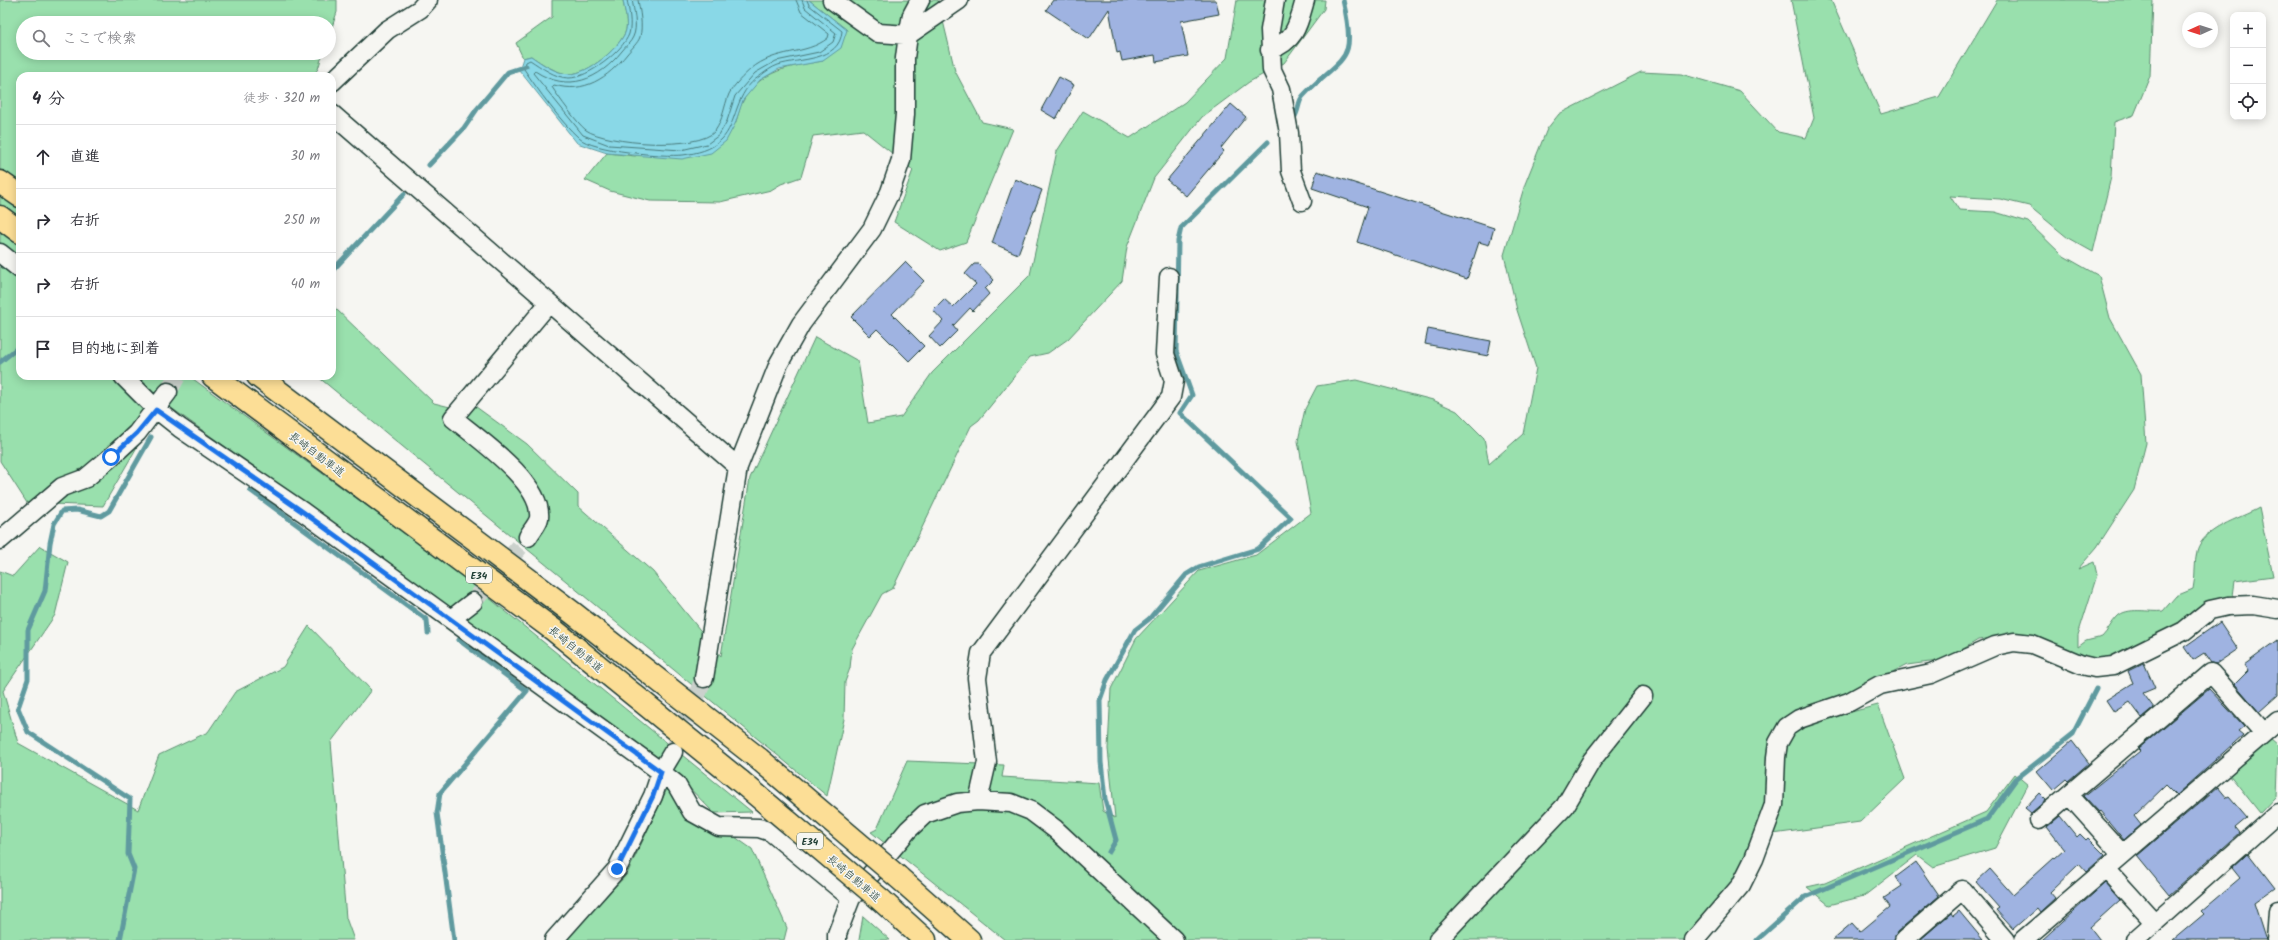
<!DOCTYPE html>
<html lang="ja">
<meta charset="utf-8">
<style>
body{margin:0;font-family:Kalam,"Klee One",sans-serif;background:#f2f2f3;color:#2b2b33}
.controls{position:absolute;right:12px;top:12px;display:grid;overflow:hidden;border-radius:8px;box-shadow:0 2px 10px #0003}
.controls button{width:36px;height:36px;display:grid;place-items:center;padding:0;border:0;border-bottom:1px solid #e1e1e2;background:#fff;color:#2b2b33;font:20px sans-serif}
.compass{position:absolute;left:2182px;top:12px;width:36px;height:36px;border-radius:50%;background:#fff;box-shadow:0 2px 10px #0003;rotate:267deg}
.stop{position:absolute;width:12px;height:12px;margin:-9px;border:3px solid #1a73e8;border-radius:50%;background:#fff}
.stop.end{background:#1a73e8;border-color:#fff;box-shadow:0 1px 4px #0008}
.list{margin:0;padding:0;list-style:none}
h2{display:flex;justify-content:space-between;align-items:center;height:52px;margin:0;padding:0 16px;font-size:17px}
h2 small{font-size:13px;font-weight:400;color:#7c7c81}
.list li{display:grid;grid-template-columns:26px 1fr auto;gap:12px;align-items:center;box-sizing:border-box;height:64px;padding:0 16px;border-top:1px solid #e1e1e2}
.list b{display:block;font-size:15px;white-space:nowrap}
.list em{font-size:13px;font-style:normal;color:#7c7c81}
.icon{flex:none;width:22px;height:22px;fill:none;stroke:currentColor;stroke-width:2;stroke-linecap:round;stroke-linejoin:round}
.map{position:relative;flex:none;width:2278px;height:940px;overflow:hidden}
.search{position:absolute;background:#fff;box-shadow:0 2px 10px #0003;left:16px;top:16px;width:320px;height:44px;display:flex;align-items:center;gap:10px;box-sizing:border-box;padding:0 14px;border-radius:22px;color:#7c7c81;font-size:15px}
.panel{position:absolute;background:#fff;box-shadow:0 2px 10px #0003;left:16px;top:72px;width:320px;height:308px;border-radius:12px}
.map>svg:first-child{display:block}
.green{fill:#99e0ad;stroke:#5c8e70}
.water{fill:#89d8e7;stroke:#5f9a9f}
.lines{fill:none;stroke-linecap:round;stroke-linejoin:round}
.shore{stroke:#497b7c;stroke-width:1}
.stream{stroke:#5f9a9f;stroke-width:5}
.building{fill:#9fb3e1;stroke:#1f3d34}
.minor-tunnel{stroke:#cbd1cc;stroke-width:18;stroke-dasharray:18 9;stroke-linecap:butt}
.minor-casing{stroke:#1f3d34;stroke-width:21}
.highway-casing{stroke:#1f3d34;stroke-width:25}
.minor{stroke:#f6f6f2;stroke-width:18}
.highway{stroke:#fcde96;stroke-width:22}
.highway-bridge-casing{stroke:#1f3d34;stroke-width:25;stroke-linecap:butt}
.highway-bridge{stroke:#fcde96;stroke-width:22}
.route{stroke:#1a73e8;stroke-width:5}
.labels{text-anchor:middle;stroke-width:3;stroke-linejoin:round;paint-order:stroke}
.shield{fill:#f6f6f2;stroke:#60746d;stroke-width:1}
.shield-label{font-size:10px;font-weight:bold;fill:#1f3d34}
.street-label{font-size:11px;fill:#1f3d34;stroke:#f6f6f2}
</style>
<div class="map">
<svg width="2278" height="940" viewBox="0 0 2278 940">
<rect width="100%" height="100%" fill="#f6f6f2"/>
<filter id="ink" filterUnits="userSpaceOnUse"><feTurbulence type="fractalNoise" baseFrequency=".025" numOctaves="2"/><feDisplacementMap in="SourceGraphic" scale="8" xChannelSelector="R" yChannelSelector="G"/><feConvolveMatrix kernelMatrix="1 2 1 2 8 2 1 2 1" color-interpolation-filters="sRGB"/></filter>
<g filter="url(#ink)">
<path class="green" d="M0 0H337V12L329 36V23H23V53H323L318 69 312 76H20V376H189L456 571 752 812 714 813 663 761 163 402 103 506 27 503 0 461Z
M552 0H623C624 9 629 24 625 33 617 50 589 73 570 74 557 74 541 63 531 56L523 58 516 43 552 17Z
M809 0H938L955 71 982 122 1013 129 966 242 940 251 894 222 913 170 863 130 813 136 801 177 781 184 771 190 720 202 650 201 610 191 585 180 607 153 635 156 735 124C738 117 739 108 743 101 759 70 792 66 823 61L847 30Z
M1237 0H1325L1324 9 1284 63 1249 82 1202 117 1154 178 1127 247 1122 281 1068 339 1048 353 1030 357 979 420 971 426 893 588 882 594 852 649 850 668 845 682 844 719 827 796 317 376H332V302L335 308 434 403 450 407 472 404 527 444 578 494V506L653 572 721 656 750 478 815 337 858 361 868 423 901 417 932 373 1030 275 1057 151 1083 111 1130 138 1185 102 1227 58Z
M1791 0H1831L1881 114 1939 97 1997 0H2153L2150 76 2134 115 2114 122 2111 177 2093 252 2068 238 2029 206 2000 199 1950 196 1959 210 1995 212 2028 222 2062 255 2099 276 2110 318 2141 374 2146 443 2134 490 2097 547 2078 569 2094 562 2097 575 2078 635V647L2086 641 2102 637C2108 631 2111 623 2117 617 2127 606 2150 613 2163 611L2176 596 2193 589C2196 576 2194 564 2197 551 2203 528 2239 519 2259 508L2273 576 2235 581 2233 596 2202 607 2178 628 2104 662 2078 658 2022 634 1978 640 1945 660 1907 665 1856 691 1787 719C1773 778 1761 840 1728 892 1717 909 1700 924 1686 940H1005L871 832 877 829 907 761 1004 765 1002 777 1099 783 1103 811 1115 818 1108 749 1111 689 1136 639 1199 571 1256 555 1311 513 1298 441 1305 409 1317 386 1356 380 1433 400 1457 411 1484 438 1489 464 1523 434 1536 368 1517 310 1504 255 1525 184 1547 129 1559 114 1641 72 1681 74 1740 91 1778 132 1806 138 1814 118Z
M40 546 68 562 55 615 3 691 18 743 138 810 159 755 208 732 235 692 283 667 309 626 371 690 331 742 346 918 354 940H0V571L13 576Z
M1878 705 1905 779 1860 822 1773 834 1785 742 1802 725Z
M2270 739 2278 746 2276 796 2260 813 2229 774Z
M2015 774 2028 785 1995 848 1933 867 1917 855 1864 896 1829 905 1807 887 1825 883 1986 812Z
M667 789 752 849 787 928 784 940H565L627 874Z
M863 916 890 940H859Z"/>
<path class="water" d="M623 0H809L847 30 841 48 823 61 779 69 760 80 743 100 735 124 726 141 711 153 682 159 607 153 577 143 519 70 523 58 531 56C541 63 556 74 570 74 589 73 617 50 625 33 629 24 624 9 623 0Z"/>
<g class="lines">
<path class="shore" d="M627 0C629 10 632 24 629 34 623 51 588 78 569 78 555 78 541 67 530 60L526 62 524 69C538 90 560 121 579 138 592 151 664 157 683 155 697 153 711 150 721 140 738 124 734 92 760 76 765 72 772 67 778 65 799 58 840 62 842 31L809 5 807 0
M632 0C634 10 638 27 633 37 631 42 625 47 622 51 599 80 568 93 535 71L533 73 583 135 609 145 681 150 707 144 719 135 727 121 735 96 755 73 776 61 819 52 833 42 836 33 805 8 802 0
M638 0C640 12 643 25 640 37 638 43 631 49 627 54 608 78 584 94 554 85L552 87C559 98 577 123 586 130 606 144 699 151 715 131 723 120 724 106 729 94 733 86 744 75 751 69 776 48 805 56 828 38L829 34 801 12 796 0"/>
<path class="stream" d="M1294 118C1299 111 1298 101 1303 96 1343 54 1358 65 1343 0
M429 165 464 128 477 109 508 72 526 66
M332 271 404 194
M0 362 20 346
M250 490 427 620 428 633
M1109 852 1116 840 1105 799 1101 762 1100 700 1107 680 1135 630 1149 619 1186 575 1199 567 1258 549 1291 518 1180 413 1192 395 1176 351 1178 241 1181 228 1268 142
M120 940 134 869 128 854 130 799 28 732 18 708 28 679V630L45 591 50 543 54 524 62 511 77 510 101 516 109 511 151 437
M454 940 437 813 440 793 527 691 459 640
M1757 940 1805 897 1987 819 2016 779 2073 734 2096 689"/>
</g>
<path class="building" d="M1053 0H1216L1219 14 1181 21 1188 56 1156 62 1155 55 1122 61 1120 52 1117 53 1109 9 1089 39 1046 10Z
M1059 77 1074 85 1056 119 1041 110Z
M1231 104 1246 117 1221 148 1224 151 1186 196 1167 180Z
M1317 171 1494 228 1489 245 1479 242 1467 279 1357 242 1368 207 1312 188Z
M1015 179 1042 190 1018 254 992 243Z
M905 262 924 281 892 314 924 346 909 361 877 329 870 336 851 317Z
M974 264H979L994 280 985 289 989 294 973 311 970 308 953 326 957 331 940 348 929 336 943 321 933 310 944 299 953 307 976 284 965 274Z
M1428 329 1491 341 1488 356 1425 344Z
M2220 622 2238 649 2216 664 2211 663 2204 653 2193 660 2184 647Z
M2278 640V695L2259 712 2235 684 2248 671 2244 665Z
M2144 663 2155 688 2143 693 2154 708 2142 718 2130 702 2114 712 2106 700 2133 683 2128 671Z
M2209 689 2244 726 2238 731 2243 735 2176 795 2166 785 2134 816 2141 825 2124 840 2100 811 2099 812 2084 796 2140 751 2138 749Z
M2072 741 2089 763 2068 781 2066 779 2053 790 2037 771Z
M2218 787 2227 798 2229 797 2247 818 2235 828 2239 833 2169 895 2137 856Z
M2039 793 2046 800 2031 813 2025 808Z
M2060 816 2077 837 2080 834 2086 840 2088 838 2105 855 2086 872 2079 864 2050 892 2055 898 2040 912 2037 908 2013 929 1996 910 1999 908 1976 882 1990 869 2013 895 2064 849 2047 827Z
M2248 853 2275 888 2254 903 2266 940H2173L2204 914 2201 911 2240 878 2232 868Z
M1916 862 1939 896 1897 932 1894 940H1832L1852 923 1860 932 1890 907 1884 898 1902 886 1896 877Z
M2105 883 2120 900 2090 927 2100 940H2042Z
M1959 911 1983 940H1920L1951 913 1953 916Z"/>
<g class="lines">
<path class="minor-tunnel" d="M168 392 177 376
M473 602 528 537
M676 746 704 678"/>
<defs>
<path id="minor" d="M832 0 878 33 908 35 959 0
M1275 0 1270 30 1272 70 1281 89 1289 133 1291 171 1302 201
M1270 50C1296 40 1298 25 1305 0
M332 82 387 30 420 9 428 0
M332 114 738 467
M0 253 20 269
M123 376 156 409 180 428 303 512 661 772 676 784 692 812 719 827 759 828 771 832 851 898
M528 537C531 531 538 524 539 518 543 483 477 438 453 418L549 303
M0 540 62 487 86 478 111 457 137 433 168 392
M451 619 473 602
M704 678 738 467 779 363 801 324 872 229 890 192 901 160 905 114V58L908 35 912 15 920 0
M2069 795 2122 854
M978 801 987 762 977 678 981 653 1171 397 1174 381 1165 354 1169 277
M2039 820 2211 673 2264 733
M2106 869 2155 923
M554 940 617 869 653 796 661 772 673 752
M837 940V934L851 898 908 830 925 814 957 803 978 801 1011 803 1031 811 1055 829 1174 940
M1438 940 1565 806 1592 760 1643 696
M1694 940 1741 885 1754 859 1774 805 1776 757 1778 743 1787 727 1799 719 1849 702 1880 685 1931 674 1995 646 2014 642 2032 644 2082 665 2095 668 2113 666 2184 631 2210 610 2228 606 2253 605 2278 609
M1904 940 1962 890 2005 940
M2023 940 2278 721
M2135 940 2278 813
M2276 940 2278 911"/>
<path id="highway" d="M0 182 20 196
M0 217 20 232
M213 376 555 631 740 781
M258 376 573 613 759 759
M898 877 969 940
M881 900 925 940"/>
</defs>
<use href="#minor" class="minor-casing"/>
<use href="#highway" class="highway-casing"/>
<use href="#minor" class="minor"/>
<use href="#highway" class="highway"/>
<defs>
<path id="highway-bridge" d="M759 759 898 877
M740 781 881 900"/>
</defs>
<use href="#highway-bridge" class="highway-bridge-casing"/>
<use href="#highway-bridge" class="highway-bridge"/>
</g>
</g>
<g class="lines" filter="url(#ink)">
<path class="route" d="M111 457 137 433 156 410 303 512 661 772 653 796 617 869"/>
</g>
<g class="labels">
<g class="shield">
<rect x="466" y="567" width="26" height="16" rx="3"/>
<rect x="797" y="833" width="26" height="16" rx="3"/>
</g>
<g class="shield-label">
<text x="479" y="579">E34</text>
<text x="810" y="845">E34</text>
</g>
<g class="street-label">
<text transform="translate(317 454) rotate(37)" y="4">長崎自動車道</text>
<text transform="translate(576 649) rotate(39)" y="4">長崎自動車道</text>
<text transform="translate(854 878) rotate(40)" y="4">長崎自動車道</text>
</g>
</g>
</svg>
<div class="controls">
<button>+</button>
<button>−</button>
<button><svg class="icon" aria-label="locate" viewBox="0 0 24 24"><circle cx="12" cy="12" r="6"/><path d="M12 2v4M12 18v4M2 12h4M18 12h4"/></svg></button>
</div>
<svg class="compass" viewBox="-18 -18 36 36"><path d="M0-13l5 13h-10z" fill="#e53935"/><path d="M0 13l5-13h-10z" fill="#7c7c81"/></svg>
<div class="stop" style="left:111px;top:457px"></div>
<div class="stop end" style="left:617px;top:869px"></div>
<div class="search"><svg class="icon" aria-label="search" viewBox="0 0 24 24"><circle cx="10" cy="10" r="6"/><path d="M15 15l6 6"/></svg>ここで検索</div>
<section class="panel">
<h2>4 分<small>徒歩 · 320 m</small></h2>
<ul class="list">
<li><svg class="icon" aria-label="ahead" viewBox="0 0 24 24"><path d="M12 20V5M6 11l6-6 6 6"/></svg><div><b>直進</b></div><em>30 m</em></li>
<li><svg class="icon" aria-label="right" viewBox="0 0 24 24"><path d="M7 20v-9h11M14 6l5 5-5 5"/></svg><div><b>右折</b></div><em>250 m</em></li>
<li><svg class="icon" aria-label="right" viewBox="0 0 24 24"><path d="M7 20v-9h11M14 6l5 5-5 5"/></svg><div><b>右折</b></div><em>40 m</em></li>
<li><svg class="icon" aria-label="arrive" viewBox="0 0 24 24"><path d="M6 21V4h12l-3 4 3 4H6"/></svg><div><b>目的地に到着</b></div></li>
</ul>
</section>
</div>
